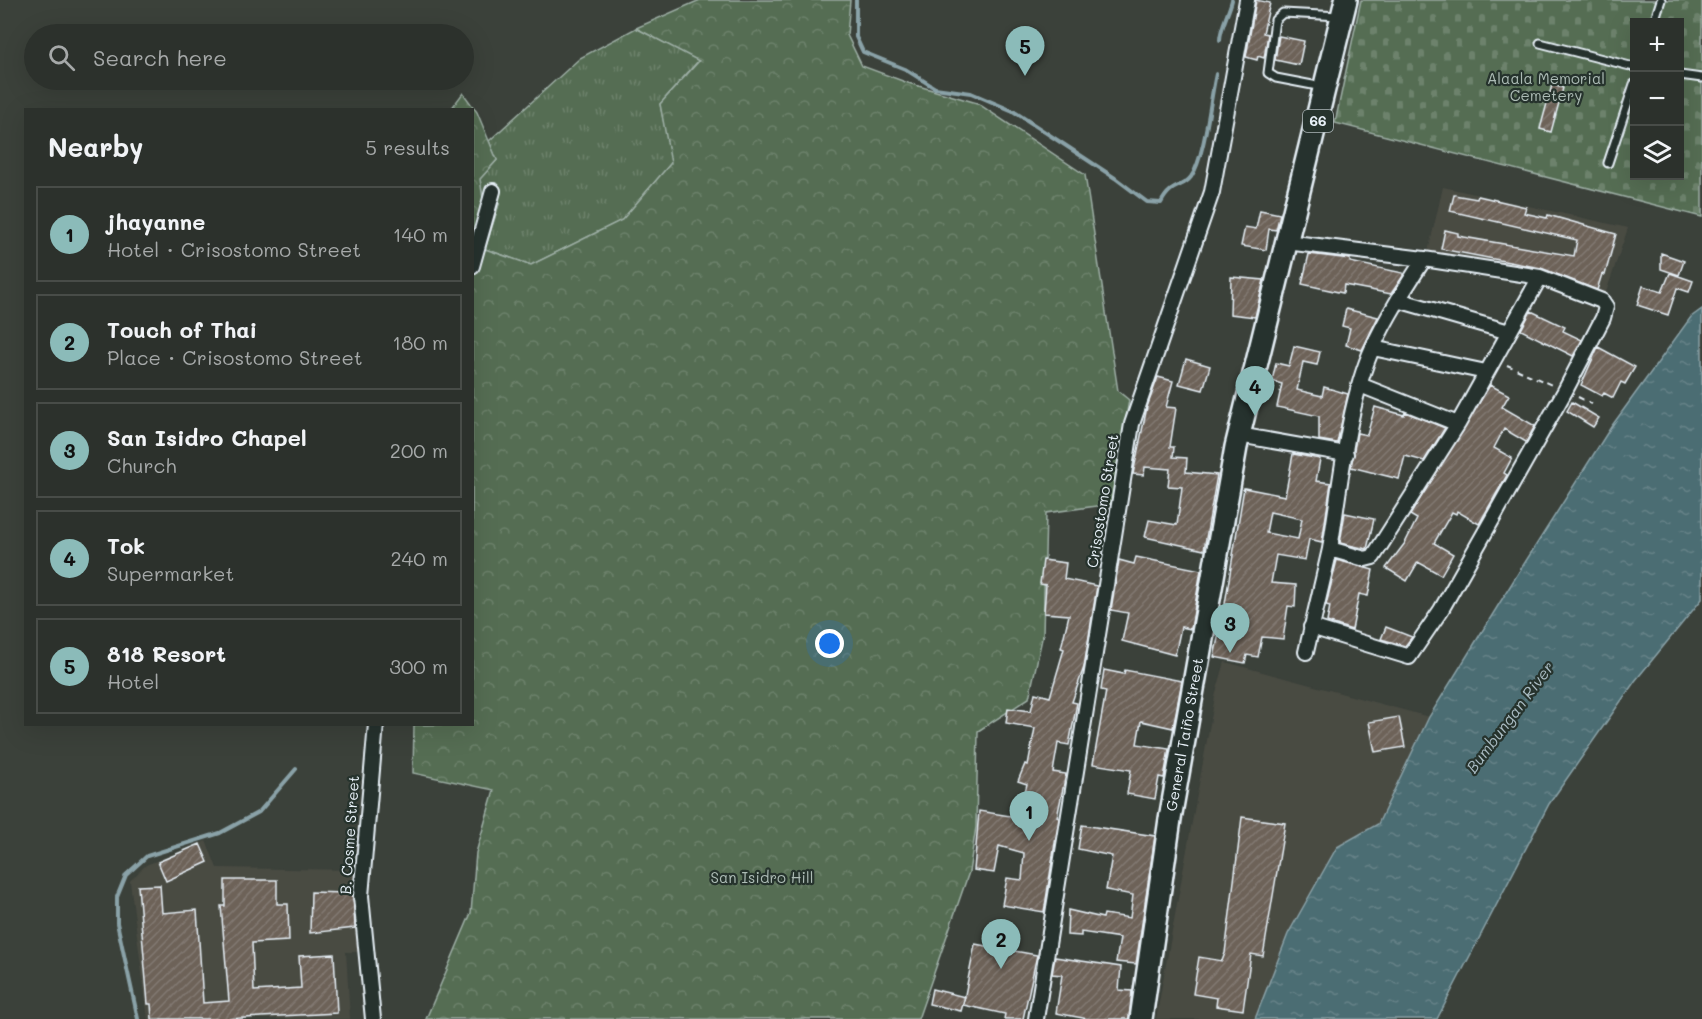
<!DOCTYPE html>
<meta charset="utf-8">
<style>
body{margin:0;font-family:Mali,sans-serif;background:#343934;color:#f1f3f6}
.controls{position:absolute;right:18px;top:18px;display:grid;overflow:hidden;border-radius:0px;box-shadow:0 6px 24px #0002}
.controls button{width:54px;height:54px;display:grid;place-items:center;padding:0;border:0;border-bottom:2px solid #484c48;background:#2c312c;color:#f1f3f6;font:30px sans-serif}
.you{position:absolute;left:830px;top:644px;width:21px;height:21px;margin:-15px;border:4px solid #fff;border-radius:50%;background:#1a73e8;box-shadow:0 0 0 9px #1a73e833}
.badge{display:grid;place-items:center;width:39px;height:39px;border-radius:50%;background:#8bbbb9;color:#111;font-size:20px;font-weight:700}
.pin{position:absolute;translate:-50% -50px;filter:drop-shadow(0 2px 3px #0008)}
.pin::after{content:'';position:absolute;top:32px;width:21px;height:18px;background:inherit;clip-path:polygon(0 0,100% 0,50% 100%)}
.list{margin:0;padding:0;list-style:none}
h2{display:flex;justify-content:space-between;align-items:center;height:78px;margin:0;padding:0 24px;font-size:26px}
h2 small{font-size:20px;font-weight:400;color:#a6a9a9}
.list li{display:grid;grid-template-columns:39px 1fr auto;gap:18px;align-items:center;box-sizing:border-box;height:96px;margin:0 12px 12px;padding:0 12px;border:2px solid #484c48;border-radius:0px}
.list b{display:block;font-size:22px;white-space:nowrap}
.list p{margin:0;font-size:20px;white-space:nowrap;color:#a6a9a9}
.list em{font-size:20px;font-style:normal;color:#a6a9a9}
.icon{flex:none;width:33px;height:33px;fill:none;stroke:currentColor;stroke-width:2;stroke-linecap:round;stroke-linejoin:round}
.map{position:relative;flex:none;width:1702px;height:1019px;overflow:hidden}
.search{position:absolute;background:#2c312c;box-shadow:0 6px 24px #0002;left:24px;top:24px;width:450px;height:66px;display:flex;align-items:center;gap:15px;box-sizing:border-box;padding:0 21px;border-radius:33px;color:#a6a9a9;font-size:22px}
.panel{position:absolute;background:#2c312c;box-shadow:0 6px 24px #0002;left:24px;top:108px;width:450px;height:618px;border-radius:0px}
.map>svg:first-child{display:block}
.built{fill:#4a4b43}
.grass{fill:url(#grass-tufts);stroke:#9eafa6;stroke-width:1.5}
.forest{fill:url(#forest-crowns);stroke:#9eafa6;stroke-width:1.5}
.cemetery{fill:url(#cemetery-stones);stroke:#9eafa6;stroke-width:1.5;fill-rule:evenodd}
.water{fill:url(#water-ripples);stroke:#8aa2a8;stroke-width:1.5}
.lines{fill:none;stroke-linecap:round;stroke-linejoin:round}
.stream{stroke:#8aa2a8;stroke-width:4}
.building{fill:url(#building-hatch);stroke:#e8f1f8;stroke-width:1.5;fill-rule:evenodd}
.service-casing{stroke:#e8f1f8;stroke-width:11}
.minor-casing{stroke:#e8f1f8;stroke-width:18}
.primary-casing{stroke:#e8f1f8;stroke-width:26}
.path{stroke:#e8f1f8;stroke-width:2;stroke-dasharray:6 4.5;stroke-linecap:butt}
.service{stroke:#26332d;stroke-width:7}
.minor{stroke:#26332d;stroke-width:14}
.primary{stroke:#26332d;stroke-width:21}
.labels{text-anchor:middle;stroke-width:4.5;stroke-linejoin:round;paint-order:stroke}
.shield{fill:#26332d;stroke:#aeb8bb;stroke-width:1.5}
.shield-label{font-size:14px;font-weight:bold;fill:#e8f1f8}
.park-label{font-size:15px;fill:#adbcb6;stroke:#26332d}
.street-label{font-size:15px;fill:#e8f1f8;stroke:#26332d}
.water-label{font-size:16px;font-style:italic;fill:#aabcc3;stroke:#26332d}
</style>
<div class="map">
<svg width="1702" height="1019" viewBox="0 0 1702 1019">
<defs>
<pattern id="grass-tufts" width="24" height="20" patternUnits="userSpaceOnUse" patternTransform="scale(1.5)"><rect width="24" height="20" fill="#556d53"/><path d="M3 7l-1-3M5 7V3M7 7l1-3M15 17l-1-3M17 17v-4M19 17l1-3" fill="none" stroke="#6d826c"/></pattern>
<pattern id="forest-crowns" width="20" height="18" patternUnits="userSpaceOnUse" patternTransform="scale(1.5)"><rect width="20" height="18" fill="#556d53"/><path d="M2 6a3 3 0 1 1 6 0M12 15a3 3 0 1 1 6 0" fill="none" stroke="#6d826c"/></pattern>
<pattern id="cemetery-stones" width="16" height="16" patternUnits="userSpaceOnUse" patternTransform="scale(1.5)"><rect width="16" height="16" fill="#556d53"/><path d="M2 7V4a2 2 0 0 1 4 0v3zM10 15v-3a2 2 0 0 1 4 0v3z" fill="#6d826c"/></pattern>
<pattern id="water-ripples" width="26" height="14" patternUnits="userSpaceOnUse" patternTransform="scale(1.5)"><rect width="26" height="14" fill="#4c6d73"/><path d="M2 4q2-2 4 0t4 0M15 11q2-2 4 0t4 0" fill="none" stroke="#668288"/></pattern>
<pattern id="building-hatch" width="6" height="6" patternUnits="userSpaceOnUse" patternTransform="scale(1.5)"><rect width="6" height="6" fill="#6d6259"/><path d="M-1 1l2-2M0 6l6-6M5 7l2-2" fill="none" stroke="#827972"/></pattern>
</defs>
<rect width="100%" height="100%" fill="#3b413a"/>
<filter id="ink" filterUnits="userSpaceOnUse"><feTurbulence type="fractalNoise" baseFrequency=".0167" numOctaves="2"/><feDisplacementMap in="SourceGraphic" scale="12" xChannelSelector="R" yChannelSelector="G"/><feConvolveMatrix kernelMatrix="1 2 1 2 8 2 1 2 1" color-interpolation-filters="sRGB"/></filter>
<g filter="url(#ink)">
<path class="built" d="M1443 187 1628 228 1604 298 1529 269 1428 252Z
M1225 662 1429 717 1378 824 1337 847 1288 934 1255 1019H1156L1215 697Z
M206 841 217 868 358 870 365 952H346L350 1019H148L130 881 146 865Z"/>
<path class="grass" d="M636 28 699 60 660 104 672 162 622 220 531 265 485 249 499 204 484 206 480 179 497 160 489 141 580 58Z"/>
<path class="forest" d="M700 0H850L847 35 862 66 908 83 977 103 1085 175 1118 391 1129 400 1111 504 1046 513 1043 634 1029 698 978 731 976 827 969 872 918 1019H426L471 913 476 853 494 790 413 773 414 725 472 724V110L451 109 463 93 477 112 497 160 480 179 484 206 499 204 485 249 531 265 622 220 671 163 660 104 699 61 636 28Z"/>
<path class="cemetery" d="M1361 0H1702V217L1335 123ZM1634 22H1680V176H1634Z"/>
<path class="water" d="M1702 309V599L1635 681 1549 804 1437 1019H1255L1288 934 1337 847 1378 824 1429 717 1517 575 1611 427 1691 317Z"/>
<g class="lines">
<path class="stream" d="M856 0V37L863 52 905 69 935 88 971 93 1013 111 1115 178 1147 202 1161 203C1172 182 1182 189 1191 177 1205 157 1210 100 1216 74
M1220 40C1220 28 1229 13 1232 0
M138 1019 117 923V897L126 875 147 856 220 833 259 812 296 769"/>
</g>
<path class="building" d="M1256 0 1270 3 1263 33 1268 34 1264 58 1258 56 1257 60 1246 57Z
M1279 36 1304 41 1299 65 1275 60Z
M1552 85 1563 88 1551 132 1540 129Z
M1454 195 1477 199 1478 196 1526 207 1524 213 1547 218 1548 215 1616 234 1605 275 1602 274 1597 290 1541 268 1441 249 1445 230 1458 233V236L1574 256 1577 240 1450 211Z
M1260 210 1280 214 1276 230 1269 229 1266 250 1241 246 1245 227 1256 229Z
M1661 253 1684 261 1679 275 1661 269Z
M1309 254 1350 259V262L1403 273V276L1391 294 1344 285 1343 293 1302 284Z
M1670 273 1693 281 1689 292 1677 288 1668 315 1637 305 1643 286 1662 292Z
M1231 277 1264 280 1255 317 1230 314Z
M1346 309 1378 317 1362 350 1346 345 1350 328 1342 326Z
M1531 311 1565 327 1563 331 1582 340 1573 356 1521 330Z
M1294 346 1320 352 1317 365 1303 362 1297 390 1322 396 1324 387 1348 394 1337 443 1319 440V416L1277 407 1282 384 1272 381 1276 363 1289 366Z
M1598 347 1635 367 1625 384 1621 382 1613 398 1604 393 1602 396 1581 385Z
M1186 359 1210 366 1203 390 1179 384Z
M1158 377 1173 381 1166 407 1176 408 1170 447H1174L1173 457 1187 458 1186 472 1217 475 1204 550 1145 537 1149 520 1177 525 1182 487 1168 486 1170 469 1145 467 1144 475 1133 474 1147 407Z
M1490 385 1509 395 1502 407 1535 426 1526 442 1504 429 1494 448 1512 458 1504 473 1507 475 1479 524 1457 511 1456 514 1452 512 1434 543 1453 554 1441 575 1418 562 1407 581 1386 568 1405 543 1417 519 1410 515Z
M1572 402 1599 418 1593 427 1567 411Z
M1375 407 1404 415 1405 412 1445 428 1424 461 1405 456 1399 479 1351 467 1357 433 1367 435Z
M1293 454 1320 459 1316 481 1331 483 1322 542 1309 539 1305 560 1276 555 1271 583 1296 585 1295 607 1288 606 1283 639 1262 637 1258 657 1247 655 1245 663 1214 657 1221 624 1227 626 1231 605 1225 604 1244 488 1285 496ZM1270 512 1302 519 1298 539 1266 533Z
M1345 513 1374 519 1367 549 1340 543Z
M1136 557 1201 570 1191 629 1181 627 1175 655 1122 641 1128 613 1111 610 1119 560 1134 564Z
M1043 560 1066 563 1064 579 1097 586 1084 667 1072 702 1077 703 1069 745 1058 743 1053 772 1066 774 1057 817 1059 818 1044 912 1002 905 1007 878 1022 880 1024 853 999 846 994 873 974 870 979 811 1010 816 1012 807 1021 809 1027 784 1018 781 1025 764 1028 765 1035 728 1006 723 1008 708 1031 711 1035 693 1050 697 1064 649 1061 648 1069 615 1044 613 1046 585 1040 584Z
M1337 560 1373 570 1368 596 1359 594 1352 630 1327 622 1330 606 1326 605Z
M1386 627 1412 637 1405 646 1381 639Z
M1104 670 1124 674 1125 670 1182 681 1173 728 1141 721 1137 744 1169 749 1164 778 1159 777 1155 799 1127 794 1131 770 1093 764 1106 691 1101 690Z
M1399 717 1405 747 1375 752 1369 722Z
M1242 817 1285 823 1263 956 1251 954 1243 1010 1216 1006 1217 998 1193 994 1199 957 1222 961 1225 953Z
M1082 825 1155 836 1136 964 1116 962 1120 938 1081 932V936L1067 935 1068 910 1103 918 1104 914 1130 918 1133 895 1106 890 1112 856 1078 849Z
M200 844 208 862 166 881 158 862Z
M225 880H277V904H288L289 941 252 943 254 991 301 988 299 956 334 954 337 1013 226 1019H152L151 1004H148L138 886 160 885 162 913 197 910 203 1003 229 1001 221 906H225Z
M353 889 355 928 310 933 311 892 345 893V890Z
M975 944 1037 955 1023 1019H1004L1005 1014 963 1005Z
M1055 957 1121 967 1119 990 1132 991 1129 1019H1088L1056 1013 1062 975 1052 974Z
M932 989 965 997 961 1011 929 1004Z"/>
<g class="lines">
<defs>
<path id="service" d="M1654 22 1661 0
M1540 43 1634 67
M1680 75 1702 78
M1323 87 1276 78 1268 73 1275 20 1283 13 1340 16
M1608 163 1634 84"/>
<path id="minor" d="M1286 242 1424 259 1540 277 1458 424 1373 557 1365 559 1330 549C1340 488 1348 401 1373 347 1387 316 1406 287 1424 259
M472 266 493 191
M1398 300 1509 332
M1373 348 1486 372
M1360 385 1458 424
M1239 435 1346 454
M1311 627 1409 657 1441 610 1565 391 1603 318 1606 307 1602 301 1540 277
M1306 652 1330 549
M373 1019 361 896 376 724
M1036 1019 1132 424 1212 192 1247 0"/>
<g id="primary">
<path id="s1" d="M1141 1019 1170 819 1236 447 1346 0"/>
</g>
</defs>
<use href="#service" class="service-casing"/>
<use href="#minor" class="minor-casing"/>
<use href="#primary" class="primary-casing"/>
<path class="path" d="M1507 365 1554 386
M1578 397 1592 404"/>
<use href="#service" class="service"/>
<use href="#minor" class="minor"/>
<use href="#primary" class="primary"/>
</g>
</g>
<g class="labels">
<rect class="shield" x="1303" y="110" width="30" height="22" rx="4.5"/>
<g class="shield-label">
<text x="1318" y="126">66</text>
</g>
<g class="park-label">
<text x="1546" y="84">Alaala Memorial<tspan x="1546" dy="17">Cemetery</tspan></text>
<text x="762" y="883">San Isidro Hill</text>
</g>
<g class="street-label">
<text transform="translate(1103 501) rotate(-81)" y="5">Crisostomo Street</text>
<text dy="5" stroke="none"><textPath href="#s1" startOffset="288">General Taiño Street</textPath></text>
<text transform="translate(350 835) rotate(-86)" y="5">B. Cosme Street</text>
</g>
<g class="water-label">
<text transform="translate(1510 717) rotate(-53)" y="6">Bumbungan River</text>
</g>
</g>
</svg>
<div class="controls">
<button>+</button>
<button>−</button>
<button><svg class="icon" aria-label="layers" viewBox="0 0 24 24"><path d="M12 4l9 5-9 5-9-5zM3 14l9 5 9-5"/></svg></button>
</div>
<div class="you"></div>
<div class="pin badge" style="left:1029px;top:841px">1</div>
<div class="pin badge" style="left:1001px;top:969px">2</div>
<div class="pin badge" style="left:1230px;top:653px">3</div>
<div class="pin badge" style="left:1255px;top:416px">4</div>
<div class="pin badge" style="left:1025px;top:76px">5</div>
<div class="search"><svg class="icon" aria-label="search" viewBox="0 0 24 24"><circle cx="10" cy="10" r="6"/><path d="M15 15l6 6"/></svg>Search here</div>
<section class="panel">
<h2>Nearby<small>5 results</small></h2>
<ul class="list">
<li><span class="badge">1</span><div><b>jhayanne</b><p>Hotel · Crisostomo Street</p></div><em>140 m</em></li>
<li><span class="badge">2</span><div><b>Touch of Thai</b><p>Place · Crisostomo Street</p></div><em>180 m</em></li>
<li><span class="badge">3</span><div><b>San Isidro Chapel</b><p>Church</p></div><em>200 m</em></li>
<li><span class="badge">4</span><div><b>Tok</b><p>Supermarket</p></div><em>240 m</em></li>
<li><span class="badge">5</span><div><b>818 Resort</b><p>Hotel</p></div><em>300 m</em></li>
</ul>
</section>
</div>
